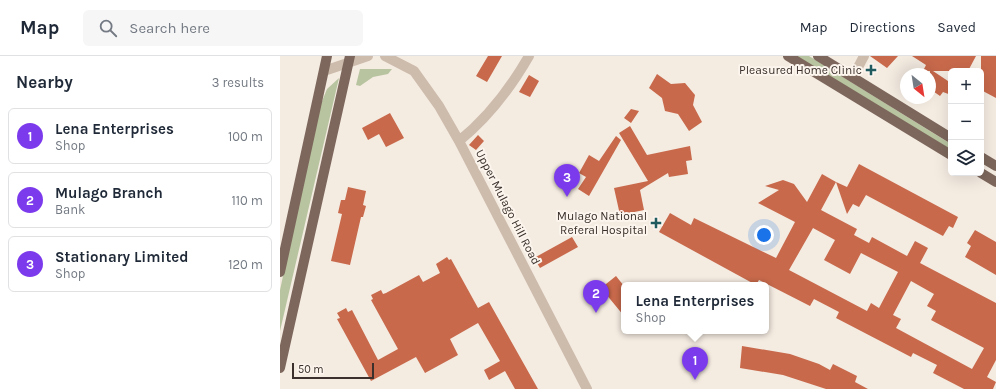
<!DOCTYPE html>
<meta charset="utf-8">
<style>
body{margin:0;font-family:Karla,sans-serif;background:#f6f6f7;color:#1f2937}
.controls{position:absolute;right:12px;top:12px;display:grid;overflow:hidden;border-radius:6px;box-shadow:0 4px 16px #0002}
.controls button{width:36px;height:36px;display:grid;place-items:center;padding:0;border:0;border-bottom:1px solid #e0e1e3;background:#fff;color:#1f2937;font:20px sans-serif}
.compass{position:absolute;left:620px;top:12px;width:36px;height:36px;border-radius:50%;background:#fff;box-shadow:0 4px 16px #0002;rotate:150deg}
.scale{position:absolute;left:12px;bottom:10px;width:82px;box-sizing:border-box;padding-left:4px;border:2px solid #3b302b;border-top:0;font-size:11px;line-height:14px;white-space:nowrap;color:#3b302b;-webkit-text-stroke:3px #fbf5ee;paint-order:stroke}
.you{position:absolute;left:484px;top:179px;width:14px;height:14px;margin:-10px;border:3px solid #fff;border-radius:50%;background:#1a73e8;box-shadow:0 0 0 6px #1a73e833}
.badge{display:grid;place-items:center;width:26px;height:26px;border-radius:50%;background:#7c3aed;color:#fff;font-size:13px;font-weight:700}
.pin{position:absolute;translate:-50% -33px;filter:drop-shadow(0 1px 2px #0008)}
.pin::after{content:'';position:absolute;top:21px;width:14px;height:12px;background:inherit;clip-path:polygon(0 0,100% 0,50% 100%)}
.popup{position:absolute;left:341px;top:226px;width:148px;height:52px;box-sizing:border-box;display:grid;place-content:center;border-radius:6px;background:#fff;filter:drop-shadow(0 1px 3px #0005);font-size:13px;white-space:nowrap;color:#747a83}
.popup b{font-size:15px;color:#1f2937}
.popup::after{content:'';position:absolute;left:50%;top:100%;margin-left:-8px;border:8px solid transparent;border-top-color:#fff}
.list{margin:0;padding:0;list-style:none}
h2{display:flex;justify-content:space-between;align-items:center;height:52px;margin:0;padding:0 16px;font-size:17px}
h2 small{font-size:13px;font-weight:400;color:#747a83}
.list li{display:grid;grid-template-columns:26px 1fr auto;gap:12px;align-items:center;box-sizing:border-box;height:56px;margin:0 8px 8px;padding:0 8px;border:1px solid #e0e1e3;border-radius:6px}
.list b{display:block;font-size:15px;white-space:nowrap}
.list p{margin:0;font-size:13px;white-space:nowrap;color:#747a83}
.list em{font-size:13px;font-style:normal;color:#747a83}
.icon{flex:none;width:22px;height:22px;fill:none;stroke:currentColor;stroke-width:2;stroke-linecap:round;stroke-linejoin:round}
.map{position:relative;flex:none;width:716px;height:333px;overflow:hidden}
header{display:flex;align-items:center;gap:24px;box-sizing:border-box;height:56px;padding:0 20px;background:#fff;border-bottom:1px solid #e0e1e3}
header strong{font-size:19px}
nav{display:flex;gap:22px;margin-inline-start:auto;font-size:14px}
.search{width:280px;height:36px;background:#f6f6f7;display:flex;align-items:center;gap:10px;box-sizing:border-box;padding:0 14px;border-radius:6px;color:#747a83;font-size:15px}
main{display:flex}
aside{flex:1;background:#fff}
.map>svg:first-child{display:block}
.green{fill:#b8c4a0}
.building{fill:#c8694b;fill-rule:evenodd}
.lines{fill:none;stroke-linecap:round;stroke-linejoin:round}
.minor{stroke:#cdbbac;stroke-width:10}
.major{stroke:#7d675c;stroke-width:10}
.poi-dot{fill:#1f5a5e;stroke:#fbf5ee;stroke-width:1.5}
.labels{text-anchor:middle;stroke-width:4;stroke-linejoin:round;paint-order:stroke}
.poi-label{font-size:12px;fill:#3b302b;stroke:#fbf5ee;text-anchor:end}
.street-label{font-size:12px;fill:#3b302b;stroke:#fbf5ee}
</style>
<header>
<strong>Map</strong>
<div class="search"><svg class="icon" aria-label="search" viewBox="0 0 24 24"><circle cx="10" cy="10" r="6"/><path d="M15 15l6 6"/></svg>Search here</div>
<nav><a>Map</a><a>Directions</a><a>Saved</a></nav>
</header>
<main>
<aside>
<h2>Nearby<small>3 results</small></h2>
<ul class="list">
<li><span class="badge">1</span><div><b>Lena Enterprises</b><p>Shop</p></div><em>100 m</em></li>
<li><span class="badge">2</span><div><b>Mulago Branch</b><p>Bank</p></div><em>110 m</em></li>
<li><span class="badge">3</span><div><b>Stationary Limited</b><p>Shop</p></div><em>120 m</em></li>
</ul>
</aside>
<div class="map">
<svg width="716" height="333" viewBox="0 0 716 333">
<rect width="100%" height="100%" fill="#f4ebe1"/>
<path class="green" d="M516 0H529L671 88V94Z
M80 13H112L108 18 93 21 80 30 76 29Z
M59 22 0 275V234L40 50 47 33Z"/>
<path class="building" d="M208 0H222L207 26 196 20Z
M590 0H618L607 12Z
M632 0H696L688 15H653L671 27V39L663 36 660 40 650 33V15H643L646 9Z
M701 0H716V42L701 34Z
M377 18 391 28 405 27 415 39 413 49 422 66 409 75 398 58 385 55 382 42 369 32Z
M249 19 259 25 250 41 239 36Z
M351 53 359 55 351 67 344 62Z
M110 57 124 82 106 91 99 78 88 84 82 72Z
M350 70 367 99 410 90 412 104 406 105 408 118 389 121 388 117 360 134 364 154 340 159 334 132 368 125 339 77Z
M198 79 204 85 196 94 189 89Z
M336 80 341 84 309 140 298 133 306 121 299 117 309 99 319 105Z
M579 108 678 161 673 172 669 170 663 180 586 139 579 151 573 148 567 158 556 126 567 131Z
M542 118 556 126 541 154 577 173 574 179 589 187 592 181 627 200 635 185 648 192 640 207 716 247V304L707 321 716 326 713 333H684L653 317 657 309 633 297 631 301 556 262 559 256 534 243 530 250 479 224 476 229 379 176 390 157 411 169 414 162 496 202 515 166 478 147 499 134 485 130 503 124 514 128 527 146ZM533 172 555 184 544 204 570 218 581 197 618 216 599 252 591 247 587 255 509 214ZM631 225 654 238 647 250 656 255 651 264 704 292 692 313 616 272 621 263 613 259Z
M68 131 86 135 83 149 86 150 83 161H81L70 209 51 205 62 158 58 157 61 144H65Z
M695 174 716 186V219L685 201 691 190 687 187Z
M292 181 298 191 260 212 254 202Z
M167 201 169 204 171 203 198 252 209 246 258 333H235L225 315 209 324 204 314 220 305 198 267 170 283 178 299 145 317 136 301 91 325 57 263 60 262 57 257 66 252 68 256 72 254 98 304 118 293 91 244 93 243 91 239 101 234 103 238 106 237 139 219 143 226 160 217 156 208Z
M336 220 344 230V260L321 232Z
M462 290 510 298 539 308 550 314 553 308 577 320 575 326 588 333H546L503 319 460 312Z"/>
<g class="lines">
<path class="minor" d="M105 0 134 15 159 50 179 85 307 333
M44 15 88 0
M573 21 584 0
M179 85C209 61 230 33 249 0"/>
<path class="major" d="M508 0 671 99
M538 0 671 82
M701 101 716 110
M701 117 716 126
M0 216 47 0
M0 312 70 0"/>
</g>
<g class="poi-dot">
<path d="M589 8h4v4h4v4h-4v4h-4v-4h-4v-4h4z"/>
<path d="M374 161h4v4h4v4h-4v4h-4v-4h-4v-4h4z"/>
</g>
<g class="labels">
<g class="poi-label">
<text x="582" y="18">Pleasured Home Clinic</text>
<text x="367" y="164">Mulago National<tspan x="367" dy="14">Referal Hospital</tspan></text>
</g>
<g class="street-label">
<text transform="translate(228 151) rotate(63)" y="4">Upper Mulago Hill Road</text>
</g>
</g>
</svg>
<div class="controls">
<button>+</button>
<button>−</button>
<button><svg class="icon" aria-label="layers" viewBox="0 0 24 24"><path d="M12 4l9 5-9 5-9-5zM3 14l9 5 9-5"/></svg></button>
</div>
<svg class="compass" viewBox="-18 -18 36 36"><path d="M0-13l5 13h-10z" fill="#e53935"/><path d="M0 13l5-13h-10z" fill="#747a83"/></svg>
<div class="scale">50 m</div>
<div class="you"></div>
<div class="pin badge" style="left:415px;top:324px">1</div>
<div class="popup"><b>Lena Enterprises</b>Shop</div>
<div class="pin badge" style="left:316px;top:257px">2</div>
<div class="pin badge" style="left:287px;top:141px">3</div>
</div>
</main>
